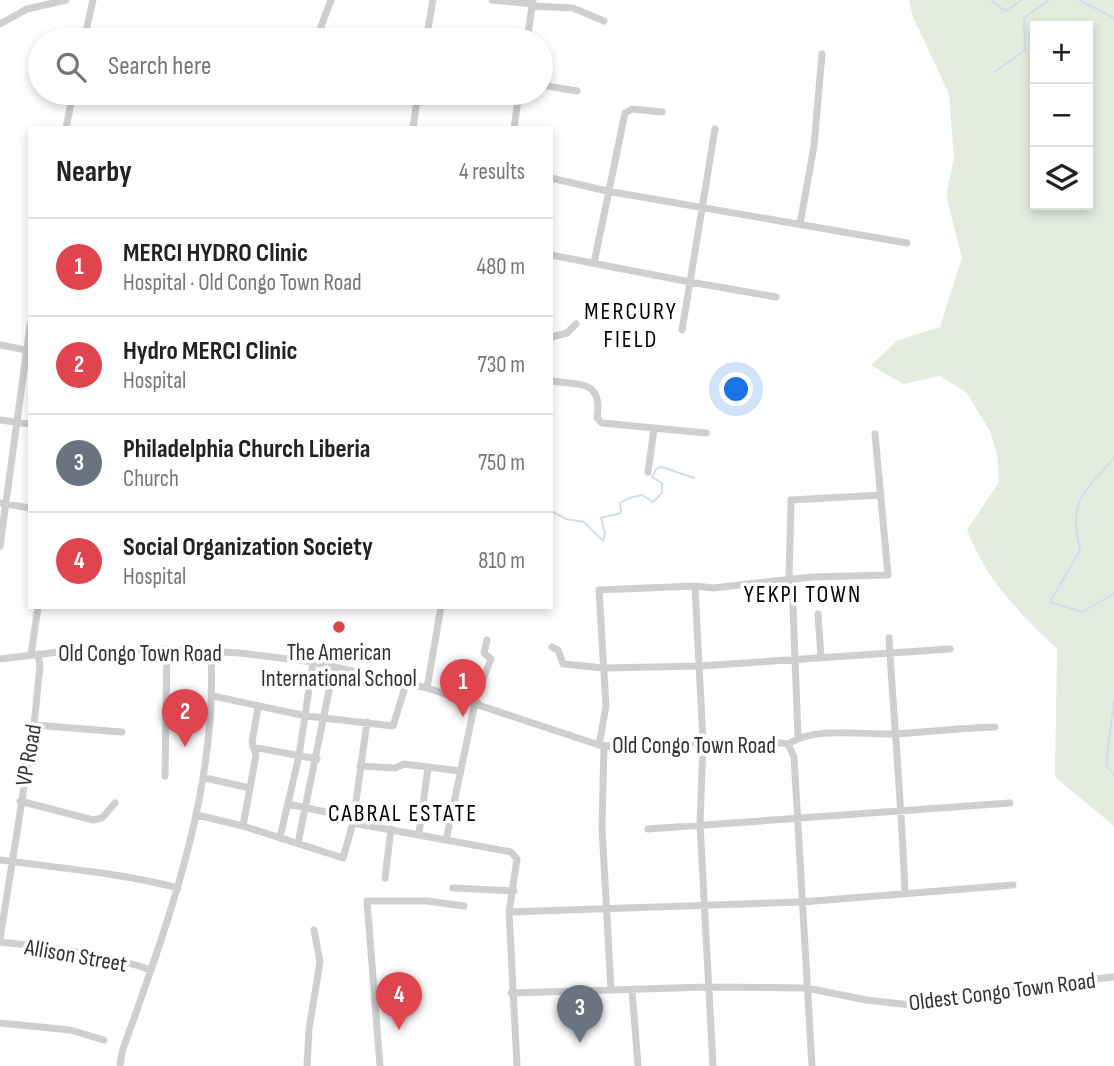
<!DOCTYPE html>
<meta charset="utf-8">
<style>
body{margin:0;font-family:"Sofia Sans Condensed",sans-serif;background:#f6f6f6;color:#222}
.controls{position:absolute;right:21px;top:21px;display:grid;overflow:hidden;border-radius:0px;box-shadow:0 4px 10px #0003}
.controls button{width:63px;height:63px;display:grid;place-items:center;padding:0;border:0;border-bottom:2px solid #e0e0e0;background:#fff;color:#222;font:35px sans-serif}
.you{position:absolute;left:737px;top:390px;width:24px;height:24px;margin:-18px;border:5px solid #fff;border-radius:50%;background:#1a73e8;box-shadow:0 0 0 10px #1a73e833}
.badge{display:grid;place-items:center;width:46px;height:46px;border-radius:50%;background:#db4743;color:#fff;font-size:23px;font-weight:700}
.pin{position:absolute;translate:-50% -58px;filter:drop-shadow(0 2px 4px #0008)}
.pin::after{content:'';position:absolute;top:37px;width:24px;height:21px;background:inherit;clip-path:polygon(0 0,100% 0,50% 100%)}
.list{margin:0;padding:0;list-style:none}
h2{display:flex;justify-content:space-between;align-items:center;height:91px;margin:0;padding:0 28px;font-size:30px}
h2 small{font-size:23px;font-weight:400;color:#767676}
.list li{display:grid;grid-template-columns:46px 1fr auto;gap:21px;align-items:center;box-sizing:border-box;height:98px;padding:0 28px;border-top:2px solid #e0e0e0}
.list b{display:block;font-size:26px;white-space:nowrap}
.list p{margin:0;font-size:23px;white-space:nowrap;color:#767676}
.list em{font-size:23px;font-style:normal;color:#767676}
.icon{flex:none;width:38px;height:38px;fill:none;stroke:currentColor;stroke-width:2;stroke-linecap:round;stroke-linejoin:round}
.map{position:relative;flex:none;width:1114px;height:1066px;overflow:hidden}
.search{position:absolute;background:#fff;box-shadow:0 4px 10px #0003;left:28px;top:28px;width:525px;height:77px;display:flex;align-items:center;gap:18px;box-sizing:border-box;padding:0 24px;border-radius:38px;color:#767676;font-size:26px}
.panel{position:absolute;background:#fff;box-shadow:0 4px 10px #0003;left:28px;top:126px;width:525px;height:483px;border-radius:0px}
.map>svg:first-child{display:block}
.green{fill:#e4ebdf;fill-rule:evenodd}
.lines{fill:none;stroke-linecap:round;stroke-linejoin:round}
.stream{stroke:#d0deec;stroke-width:2}
.minor{stroke:#cfcfcf;stroke-width:7}
.poi-dot{fill:#db4743;stroke:#fff;stroke-width:2.5}
.labels{text-anchor:middle;stroke-width:7;stroke-linejoin:round;paint-order:stroke}
.poi-label{font-size:23px;fill:#323232;stroke:#fff}
.street-label{font-size:23px;fill:#323232;stroke:#fff}
.neighbourhood-label{font-size:24px;letter-spacing:2px;fill:#000;stroke:#fff}
</style>
<div class="map">
<svg width="1114" height="1066" viewBox="0 0 1114 1066">
<rect width="100%" height="100%" fill="#fff"/>
<path class="green" d="M909 0H1114V826L1055 777 1057 649C1017 610 988 583 967 530L999 482 997 454 990 431 966 392 940 376 903 384 871 365 898 340 940 327 962 258 946 195 954 158 949 94 913 17ZM1035 26H1088V205H1035Z"/>
<g class="lines">
<path class="stream" d="M991 0 1005 11 1022 0
M1079 0 1114 18
M995 72 1025 50 1024 18 1049 0
M1114 458C1083 494 1068 500 1080 550L1050 602 1082 612 1114 594
M551 511 566 519 584 522 603 541 605 533 601 518 621 513 620 503 629 498 642 495 653 502 662 493V483L652 477 656 469 662 467 694 478
M1114 702 1106 765 1114 775"/>
<path class="minor" d="M492 0 532 4
M532 6 573 8 604 21
M0 24 27 9 66 0
M84 40 93 0
M316 40 331 0
M426 40 433 0
M527 40 533 0
M541 85 577 91
M66 128 73 93
M413 128 418 93
M514 128 519 93
M715 129 690 282 776 297
M551 178 607 191 907 243
M800 224 814 146 822 54
M551 255 690 282 682 330
M594 263 625 113 632 109 662 112
M551 337 567 333 576 324
M0 345 26 350
M551 381C581 385 603 380 597 418L602 423 706 433
M0 420 30 424
M648 472 654 429
M0 503 30 508
M0 546 30 326
M789 579 791 500 881 495
M792 579 798 738
M695 586 713 588 812 577 888 575 875 434
M818 614 821 657
M889 638C894 723 902 809 905 894
M552 647 558 650 563 664 604 668 700 666 950 649
M31 655 38 607
M0 659 59 652 167 649 240 653 313 662 427 688 599 745 631 748 703 742H774L788 744 794 757 812 1066
M427 688 441 607
M213 696 306 716 393 726 406 684
M474 702 491 659 484 653 487 640
M478 703 474 708 446 840 511 852 517 859 509 912 517 1066
M34 725 122 732
M788 744C816 726 860 735 893 734 927 732 961 728 995 727
M599 745 606 706 599 590 695 586 703 742 700 824 713 1066
M604 746 602 828 611 989
M253 747 317 759
M360 766 395 768 404 764 460 771
M165 776 167 649
M205 778 250 788
M20 801 93 820 102 818 115 803
M288 804 354 818
M197 815 243 826 343 858 353 823 367 722
M353 823 446 840
M243 826 256 755 252 742 258 707
M648 829 1010 803
M419 833 428 768
M280 837 299 756 313 662
M298 843 334 666
M0 860C60 868 120 873 178 888
M385 878 391 829
M453 888 514 891
M509 912 802 902 1013 885
M0 939 34 725 40 666 38 654
M0 942C52 948 102 953 151 970
M632 989 638 1066
M511 993 707 987 807 988 866 1000 920 1006 1005 988 1114 977
M0 1023 70 1030 104 1040
M120 1066 122 1052C168 922 218 791 211 651
M307 1066 309 1029 320 962 314 930
M380 1066 367 901H427L464 906"/>
</g>
<circle class="poi-dot" cx="339" cy="627" r="7"/>
<g class="labels">
<g class="poi-label">
<text x="339" y="660">The American<tspan x="339" dy="26">International School</tspan></text>
</g>
<g class="street-label">
<text x="140" y="661">Old Congo Town Road</text>
<text x="694" y="753">Old Congo Town Road</text>
<text transform="translate(28 755) rotate(-80)" y="8">VP Road</text>
<text transform="translate(76 955) rotate(10)" y="8">Allison Street</text>
<text transform="translate(1002 991) rotate(-7)" y="8">Oldest Congo Town Road</text>
</g>
<g class="neighbourhood-label">
<text x="631" y="319">MERCURY<tspan x="631" dy="28">FIELD</tspan></text>
<text x="803" y="602">YEKPI TOWN</text>
<text x="403" y="821">CABRAL ESTATE</text>
</g>
</g>
</svg>
<div class="controls">
<button>+</button>
<button>−</button>
<button><svg class="icon" aria-label="layers" viewBox="0 0 24 24"><path d="M12 4l9 5-9 5-9-5zM3 14l9 5 9-5"/></svg></button>
</div>
<div class="you"></div>
<div class="pin badge" style="left:463px;top:717px;background:#e0444e">1</div>
<div class="pin badge" style="left:185px;top:747px;background:#e0444e">2</div>
<div class="pin badge" style="left:580px;top:1043px;background:#6b7280">3</div>
<div class="pin badge" style="left:399px;top:1030px;background:#e0444e">4</div>
<div class="search"><svg class="icon" aria-label="search" viewBox="0 0 24 24"><circle cx="10" cy="10" r="6"/><path d="M15 15l6 6"/></svg>Search here</div>
<section class="panel">
<h2>Nearby<small>4 results</small></h2>
<ul class="list">
<li><span class="badge" style="background:#e0444e">1</span><div><b>MERCI HYDRO Clinic</b><p>Hospital · Old Congo Town Road</p></div><em>480 m</em></li>
<li><span class="badge" style="background:#e0444e">2</span><div><b>Hydro MERCI Clinic</b><p>Hospital</p></div><em>730 m</em></li>
<li><span class="badge" style="background:#6b7280">3</span><div><b>Philadelphia Church Liberia</b><p>Church</p></div><em>750 m</em></li>
<li><span class="badge" style="background:#e0444e">4</span><div><b>Social Organization Society</b><p>Hospital</p></div><em>810 m</em></li>
</ul>
</section>
</div>
